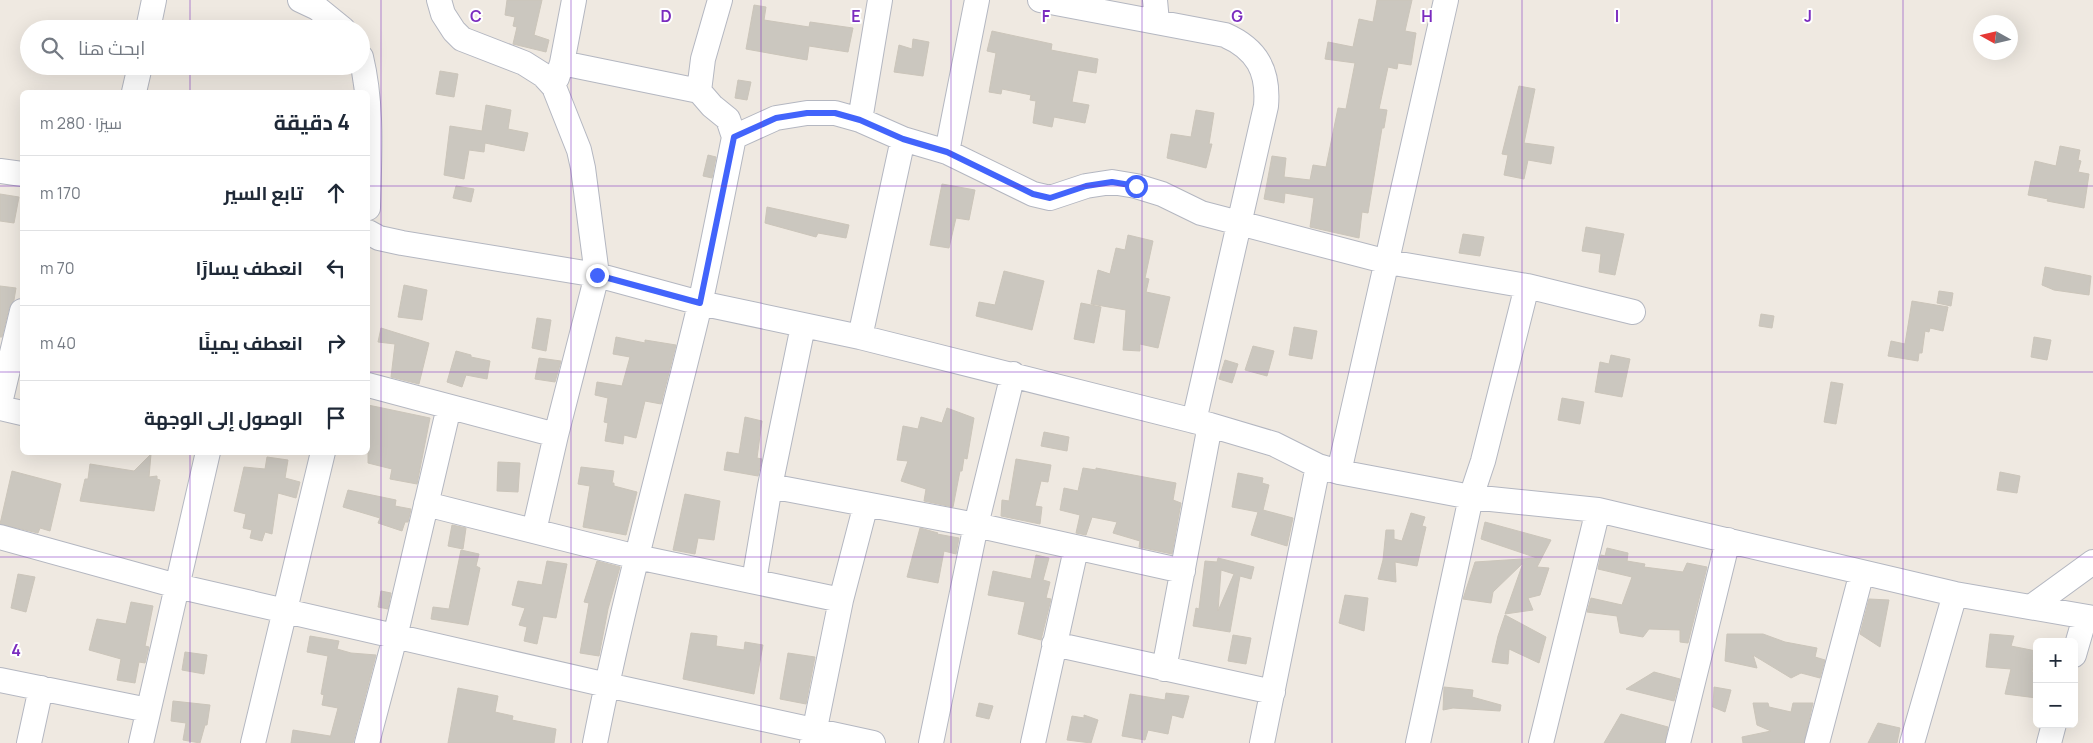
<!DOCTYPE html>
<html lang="ar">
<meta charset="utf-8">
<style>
body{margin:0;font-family:Manrope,Cairo,sans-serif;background:#f2f2f3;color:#1f2937;direction:rtl}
.controls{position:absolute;right:15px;bottom:15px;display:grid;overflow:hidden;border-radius:8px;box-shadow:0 5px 20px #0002}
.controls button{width:45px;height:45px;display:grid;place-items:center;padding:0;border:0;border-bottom:1px solid #e0e1e3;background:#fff;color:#1f2937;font:25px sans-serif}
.compass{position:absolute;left:1973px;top:15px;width:45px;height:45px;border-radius:50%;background:#fff;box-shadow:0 5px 20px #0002;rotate:278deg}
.stop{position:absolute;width:15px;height:15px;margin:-11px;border:4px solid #4264fb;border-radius:50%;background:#fff}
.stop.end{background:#4264fb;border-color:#fff;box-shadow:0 1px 5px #0008}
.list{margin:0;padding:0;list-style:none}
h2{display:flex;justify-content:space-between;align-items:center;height:65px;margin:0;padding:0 20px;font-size:21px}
h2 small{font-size:16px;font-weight:400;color:#747a83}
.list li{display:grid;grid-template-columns:32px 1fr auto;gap:15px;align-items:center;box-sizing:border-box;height:75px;padding:0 20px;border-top:1px solid #e0e1e3}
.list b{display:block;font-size:19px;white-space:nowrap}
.list em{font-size:16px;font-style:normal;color:#747a83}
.icon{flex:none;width:28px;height:28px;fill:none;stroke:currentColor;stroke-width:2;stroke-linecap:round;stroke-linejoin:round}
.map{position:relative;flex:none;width:2093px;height:743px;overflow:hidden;direction:ltr}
.search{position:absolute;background:#fff;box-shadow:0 5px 20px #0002;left:20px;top:20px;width:350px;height:55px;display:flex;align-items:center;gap:12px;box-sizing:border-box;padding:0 18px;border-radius:28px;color:#747a83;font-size:19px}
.panel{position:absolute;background:#fff;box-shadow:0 5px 20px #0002;left:20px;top:90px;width:350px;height:365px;border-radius:8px;direction:rtl}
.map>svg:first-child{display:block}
.building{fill:#cbc7bf;stroke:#cbc5ba;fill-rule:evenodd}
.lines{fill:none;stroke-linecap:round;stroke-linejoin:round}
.minor-casing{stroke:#b4b7c1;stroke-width:26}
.minor{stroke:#fff;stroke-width:24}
.route{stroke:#4264fb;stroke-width:6}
.grid{fill:none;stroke:#7b2cbf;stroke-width:1;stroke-opacity:0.55}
.grid-label{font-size:16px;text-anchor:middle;font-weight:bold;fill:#7b2cbf;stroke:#fff;stroke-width:4;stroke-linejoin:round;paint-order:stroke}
</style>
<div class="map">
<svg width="2093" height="743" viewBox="0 0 2093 743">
<rect width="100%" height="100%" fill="#efe9e1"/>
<path class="building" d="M507 0H542L534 35 549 40 546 52 513 44 517 27 513 26 515 17 505 15Z
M1377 0H1412L1405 31 1416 33 1411 65 1398 63 1397 69 1388 67 1379 109 1387 110 1384 128H1382L1368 213 1362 212 1359 238 1310 227 1314 198 1285 193 1284 203 1264 199 1272 156 1286 158 1284 177 1310 180 1313 165 1326 167 1338 108 1346 109 1355 63 1325 59 1328 42 1353 47 1359 19 1373 22Z
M754 5 766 7 764 20 809 27 810 22 853 28 848 52 809 46 807 60 746 49Z
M992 31 1052 44 1051 50 1098 59 1096 73 1078 70 1072 102 1089 105 1085 123 1054 117 1052 127 1033 123 1036 101 1030 100 1031 95 1002 89 1001 94 989 92 996 53 987 51Z
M913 39 929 42 923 76 894 72 899 45 912 49Z
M440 71 458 74 454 97 436 94Z
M738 80 751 82 747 100 735 98Z
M1519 86 1535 89 1524 143 1554 147 1551 164 1528 160 1524 179 1504 175 1508 155 1502 154Z
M486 105 511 110 508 129 528 133 524 151 485 143 484 152 469 150 464 179 444 175 450 126 482 131Z
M1196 110 1214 113 1209 144H1212L1206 168 1167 158 1171 134 1191 137Z
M2060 146 2080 150 2078 160 2081 161 2078 172 2089 174 2084 208 2047 201 2048 199 2028 195 2035 161 2056 166Z
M708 155 716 157 712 178 703 176Z
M942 184 975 190 969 220 956 218 949 248 930 245Z
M456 186 474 189 471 202 453 198Z
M0 194 19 197 14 223 0 221Z
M767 207 849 225 846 238 818 233 816 237 765 223Z
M1586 227 1624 234 1615 275 1599 272 1601 254 1582 251Z
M1463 234 1484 237 1480 256 1459 253Z
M1128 235 1153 241 1145 278 1149 279 1146 292 1170 297 1158 348 1140 344V351L1123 350 1126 310 1091 304 1098 270 1110 274 1116 248 1125 250Z
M2045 267 2091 276 2089 295 2054 290 2042 285Z
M1004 271 1044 281 1032 330 976 316 979 302 995 305Z
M404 285 427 290 422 320 398 317Z
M0 286 16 288 14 300 9 308 2 337H0Z
M1939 291 1953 293 1951 306 1937 303Z
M1912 301 1948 307 1943 331 1930 328 1929 332 1925 331 1922 353H1919L1918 361 1888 356 1891 341 1905 344Z
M1081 303 1101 307 1094 343 1074 339Z
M1761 314 1774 316 1772 328 1759 326Z
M537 318 551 320 546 351 532 348Z
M1294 327 1317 331 1312 359 1289 355Z
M381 328 429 343 419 384 391 377 395 344 378 342Z
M616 337 645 343V340L676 345 661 404 645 401 636 438 624 435 623 444 605 441 608 423 604 422 608 398 595 395 597 382 622 386 630 357 613 354Z
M2034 337 2051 340 2047 360 2031 357Z
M1253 346 1274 351 1267 376 1245 370Z
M456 351 471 355V357L490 361 487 379 466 375 462 387 447 382Z
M1611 355 1630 359 1622 397 1595 392 1600 362 1609 364Z
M539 358 561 361 555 382 535 379Z
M1225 360 1238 364 1232 383 1219 379Z
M1831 382 1843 384 1836 424 1824 422Z
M1562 398 1584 402 1580 424 1558 420Z
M368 405 430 418 417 484 390 479 392 469 368 463Z
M947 408 974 418 967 459 964 458 962 471H960L953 507 924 501 926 489 901 481 908 461 897 460 903 426 918 429 921 417 942 423Z
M745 417 762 421 757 458 762 459 758 476 724 470 727 452 739 454Z
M1044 432 1069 437 1067 451 1041 446Z
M151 454 149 477 157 476V479L160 480 154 511 80 501 85 479H88L90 464 134 471Z
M267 457 288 460 285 478 300 482 296 498 278 493 272 534 265 532 262 541 250 538 252 530 243 528 246 514 234 511 244 467 265 469Z
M1016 459 1051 465 1048 482 1041 481 1035 506 1042 507 1040 524 1001 516 1002 500 1009 501Z
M498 462 520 463 518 492 497 491Z
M581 467 614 471 612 483H614V486L637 492 626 535 583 527 590 486 578 484Z
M1083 468 1096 470V468L1176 483 1173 500 1181 503 1172 554 1139 547 1140 541 1113 533 1117 522 1092 517 1086 535 1076 533 1080 515 1060 510 1064 488 1078 491Z
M12 471 61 484 50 531 40 528 38 533 0 524Z
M2000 472 2020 476 2017 493 1997 490Z
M1238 473 1263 478 1262 483 1269 485 1263 510 1293 518 1287 546 1251 535 1258 512 1232 507Z
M348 490 396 500 395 506 411 509 408 522H405L402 531 378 523 380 518 343 507Z
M685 494 720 501 714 540 698 538 695 554 673 550Z
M1411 513 1425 517 1422 526 1426 527 1417 566 1395 562 1396 582 1378 579 1383 560 1386 530H1394V539L1402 541Z
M1485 522 1551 540 1537 567 1549 568 1540 595 1528 598 1533 610 1505 614 1523 563 1493 592 1491 603 1463 599 1475 562 1537 558 1481 539Z
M452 525 466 528 463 549 448 546Z
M920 528 938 533 937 534 959 538 956 554 944 551 938 583 907 577Z
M1607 548 1628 553 1627 561 1645 564 1644 567 1683 572 1687 563 1707 567 1688 643 1680 642V630L1649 629 1643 637 1620 633 1617 616 1587 612 1591 598 1622 605 1632 577 1598 569 1601 555 1605 556Z
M461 550 479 554 476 566 480 568 468 625 431 619 433 607 449 609Z
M1036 555 1049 558 1043 580 1050 582 1046 598 1051 599 1041 640 1018 634 1025 602 988 595 993 571 1031 579Z
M1218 558 1254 567 1251 579 1240 576 1230 632 1193 626 1196 608 1199 609 1205 561 1217 562ZM1221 570 1234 574 1218 611Z
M547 561 567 564 556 618 543 616 537 644 524 641 527 627 519 625 525 608 512 605 518 581 542 585Z
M597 561 620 567 608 609 599 656 580 653 589 603 584 602Z
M18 574 35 577 26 612 11 608Z
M381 591 391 593 388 609 378 607Z
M1345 595 1368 598 1364 631 1339 623Z
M1869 599 1889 600 1880 647 1860 634Z
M131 602 153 606 145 646 149 647 145 663 139 662 135 683 117 680 121 659 89 650 97 619 126 624Z
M1505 615 1546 637 1539 663 1509 649 1508 664 1492 662 1498 636Z
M691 633 717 636 716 646 744 650 745 642 763 645 754 694 683 679Z
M1727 634H1763L1785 642 1817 648 1815 657 1825 660 1820 678 1801 673 1791 678 1753 655 1757 668 1725 661Z
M1990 634 2014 636 2011 646 2036 651 2032 672 2037 674V698L2005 694 2011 669 1986 667Z
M1233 635 1251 638 1246 664 1228 661Z
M310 636 339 641 337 649 351 653 376 655 353 743H291L293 730 330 736V738L338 708 322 705 324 695 321 694 328 656 307 652Z
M185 652 207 655 204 674 182 670Z
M788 653 815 657 806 704 780 699Z
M1654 672 1680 679 1674 701 1626 689Z
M1444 687 1473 690 1472 697 1501 705 1500 711 1453 708 1443 710Z
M1714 687 1731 690 1725 712 1713 707Z
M458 688 498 696 495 712 513 716 512 720 556 729 554 743H448Z
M1166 693 1189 696 1183 718 1172 715 1168 734 1148 730 1145 740 1122 736 1130 694 1165 700Z
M173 701 210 705 207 725H205L200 743 183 740 186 723 171 721Z
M979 703 993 706 989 719 976 716Z
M1753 703H1768L1769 707 1791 712 1793 703H1813L1804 743H1743L1742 737 1771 731 1757 725Z
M1621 714 1668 727 1665 743H1604Z
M1084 715 1098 720 1091 743 1067 740 1072 716 1084 718Z
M1878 723 1900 728 1897 743H1868Z"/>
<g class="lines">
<defs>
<path id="minor" d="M300 0 317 8 343 29
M439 0 443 14 454 31 462 39 524 63 543 75 554 87 579 150 583 168 597 275 556 435 534 531
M1040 0 1225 35C1257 49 1269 71 1266 106L1194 421
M1155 0 1157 22
M148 29 154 0
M361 57C373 107 369 158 368 208
M562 63 699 91 712 106 728 119 734 137C723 192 712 249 700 304 665 450 624 595 595 743
M557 78 562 63 574 0
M699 91 703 59 720 0
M134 92 140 66
M860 120 880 0
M734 137 776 118 807 113H835L860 120 903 139 947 152 1033 194 1050 198 1086 186 1112 182 1136 186 1162 194 1201 213 1388 262 1527 286 1633 312
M947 152 977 0
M0 171 22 174
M368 232 379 238 402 243 597 275 700 303 860 337 1210 425 1274 444 1318 466 1339 472 1471 497 1598 510 1955 594 2093 618
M860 337 903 139
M368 385 556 435
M0 403 22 311
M0 408 22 413
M1339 472 1446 0
M770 486 976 525 1183 571
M426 504 637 557 841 600
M0 537 177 586 607 685 873 743
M754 581 770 486 803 326
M2031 607 2093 562
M1054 644 1273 692
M2074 655 2085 617
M1164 669 1210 425
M0 680 148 710
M29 743 41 688
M141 743 208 452
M253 743 323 452
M367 743 395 637 449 407
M812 743 841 600 866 504
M931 743 976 525 1013 374
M1033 743 1076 549
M1262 743 1318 466
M1418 743 1471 497 1483 461 1527 286
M1541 743 1598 510
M1678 743 1728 540
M1817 743 1862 572
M1912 743 1955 594
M2049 743 2054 724"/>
</defs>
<use href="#minor" class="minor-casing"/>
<use href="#minor" class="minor"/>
</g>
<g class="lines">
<path class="route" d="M597 275 700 303 734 137 776 118 807 113H835L860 120 903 139 947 152 1033 194 1050 198 1086 186 1112 182 1136 186"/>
</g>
<path class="grid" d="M190 0V29M381 0V743M571 0V743M761 0V743M951 0V743M1142 0V743M1332 0V743M1522 0V743M1712 0V743M1903 0V743M190 66V92M0 186H22M368 186H2093M0 372H22M368 372H2093M190 452V743M0 557H2093"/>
<g class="grid-label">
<text x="476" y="22">C</text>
<text x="666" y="22">D</text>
<text x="856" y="22">E</text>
<text x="1046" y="22">F</text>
<text x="1237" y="22">G</text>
<text x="1427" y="22">H</text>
<text x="1617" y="22">I</text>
<text x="1808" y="22">J</text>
<text x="16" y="656">4</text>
</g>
</svg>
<div class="controls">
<button>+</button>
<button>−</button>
</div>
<svg class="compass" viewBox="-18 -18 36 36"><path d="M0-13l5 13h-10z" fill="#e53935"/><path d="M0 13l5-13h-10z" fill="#747a83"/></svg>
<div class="stop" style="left:1136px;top:186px"></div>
<div class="stop end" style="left:597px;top:275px"></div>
<div class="search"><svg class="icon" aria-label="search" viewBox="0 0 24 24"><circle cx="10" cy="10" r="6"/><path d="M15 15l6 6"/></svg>ابحث هنا</div>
<section class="panel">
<h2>4 دقيقة<small>سيرًا · 280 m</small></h2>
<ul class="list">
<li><svg class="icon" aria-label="ahead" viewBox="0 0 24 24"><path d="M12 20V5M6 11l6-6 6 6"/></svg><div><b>تابع السير</b></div><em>170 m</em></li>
<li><svg class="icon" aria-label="left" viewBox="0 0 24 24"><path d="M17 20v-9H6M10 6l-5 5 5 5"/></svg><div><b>انعطف يسارًا</b></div><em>70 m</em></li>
<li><svg class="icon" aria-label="right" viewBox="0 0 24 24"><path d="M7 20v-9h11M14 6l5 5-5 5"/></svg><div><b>انعطف يمينًا</b></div><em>40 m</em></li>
<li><svg class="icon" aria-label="arrive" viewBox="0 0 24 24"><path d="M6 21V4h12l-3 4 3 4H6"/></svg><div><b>الوصول إلى الوجهة</b></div></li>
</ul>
</section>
</div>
